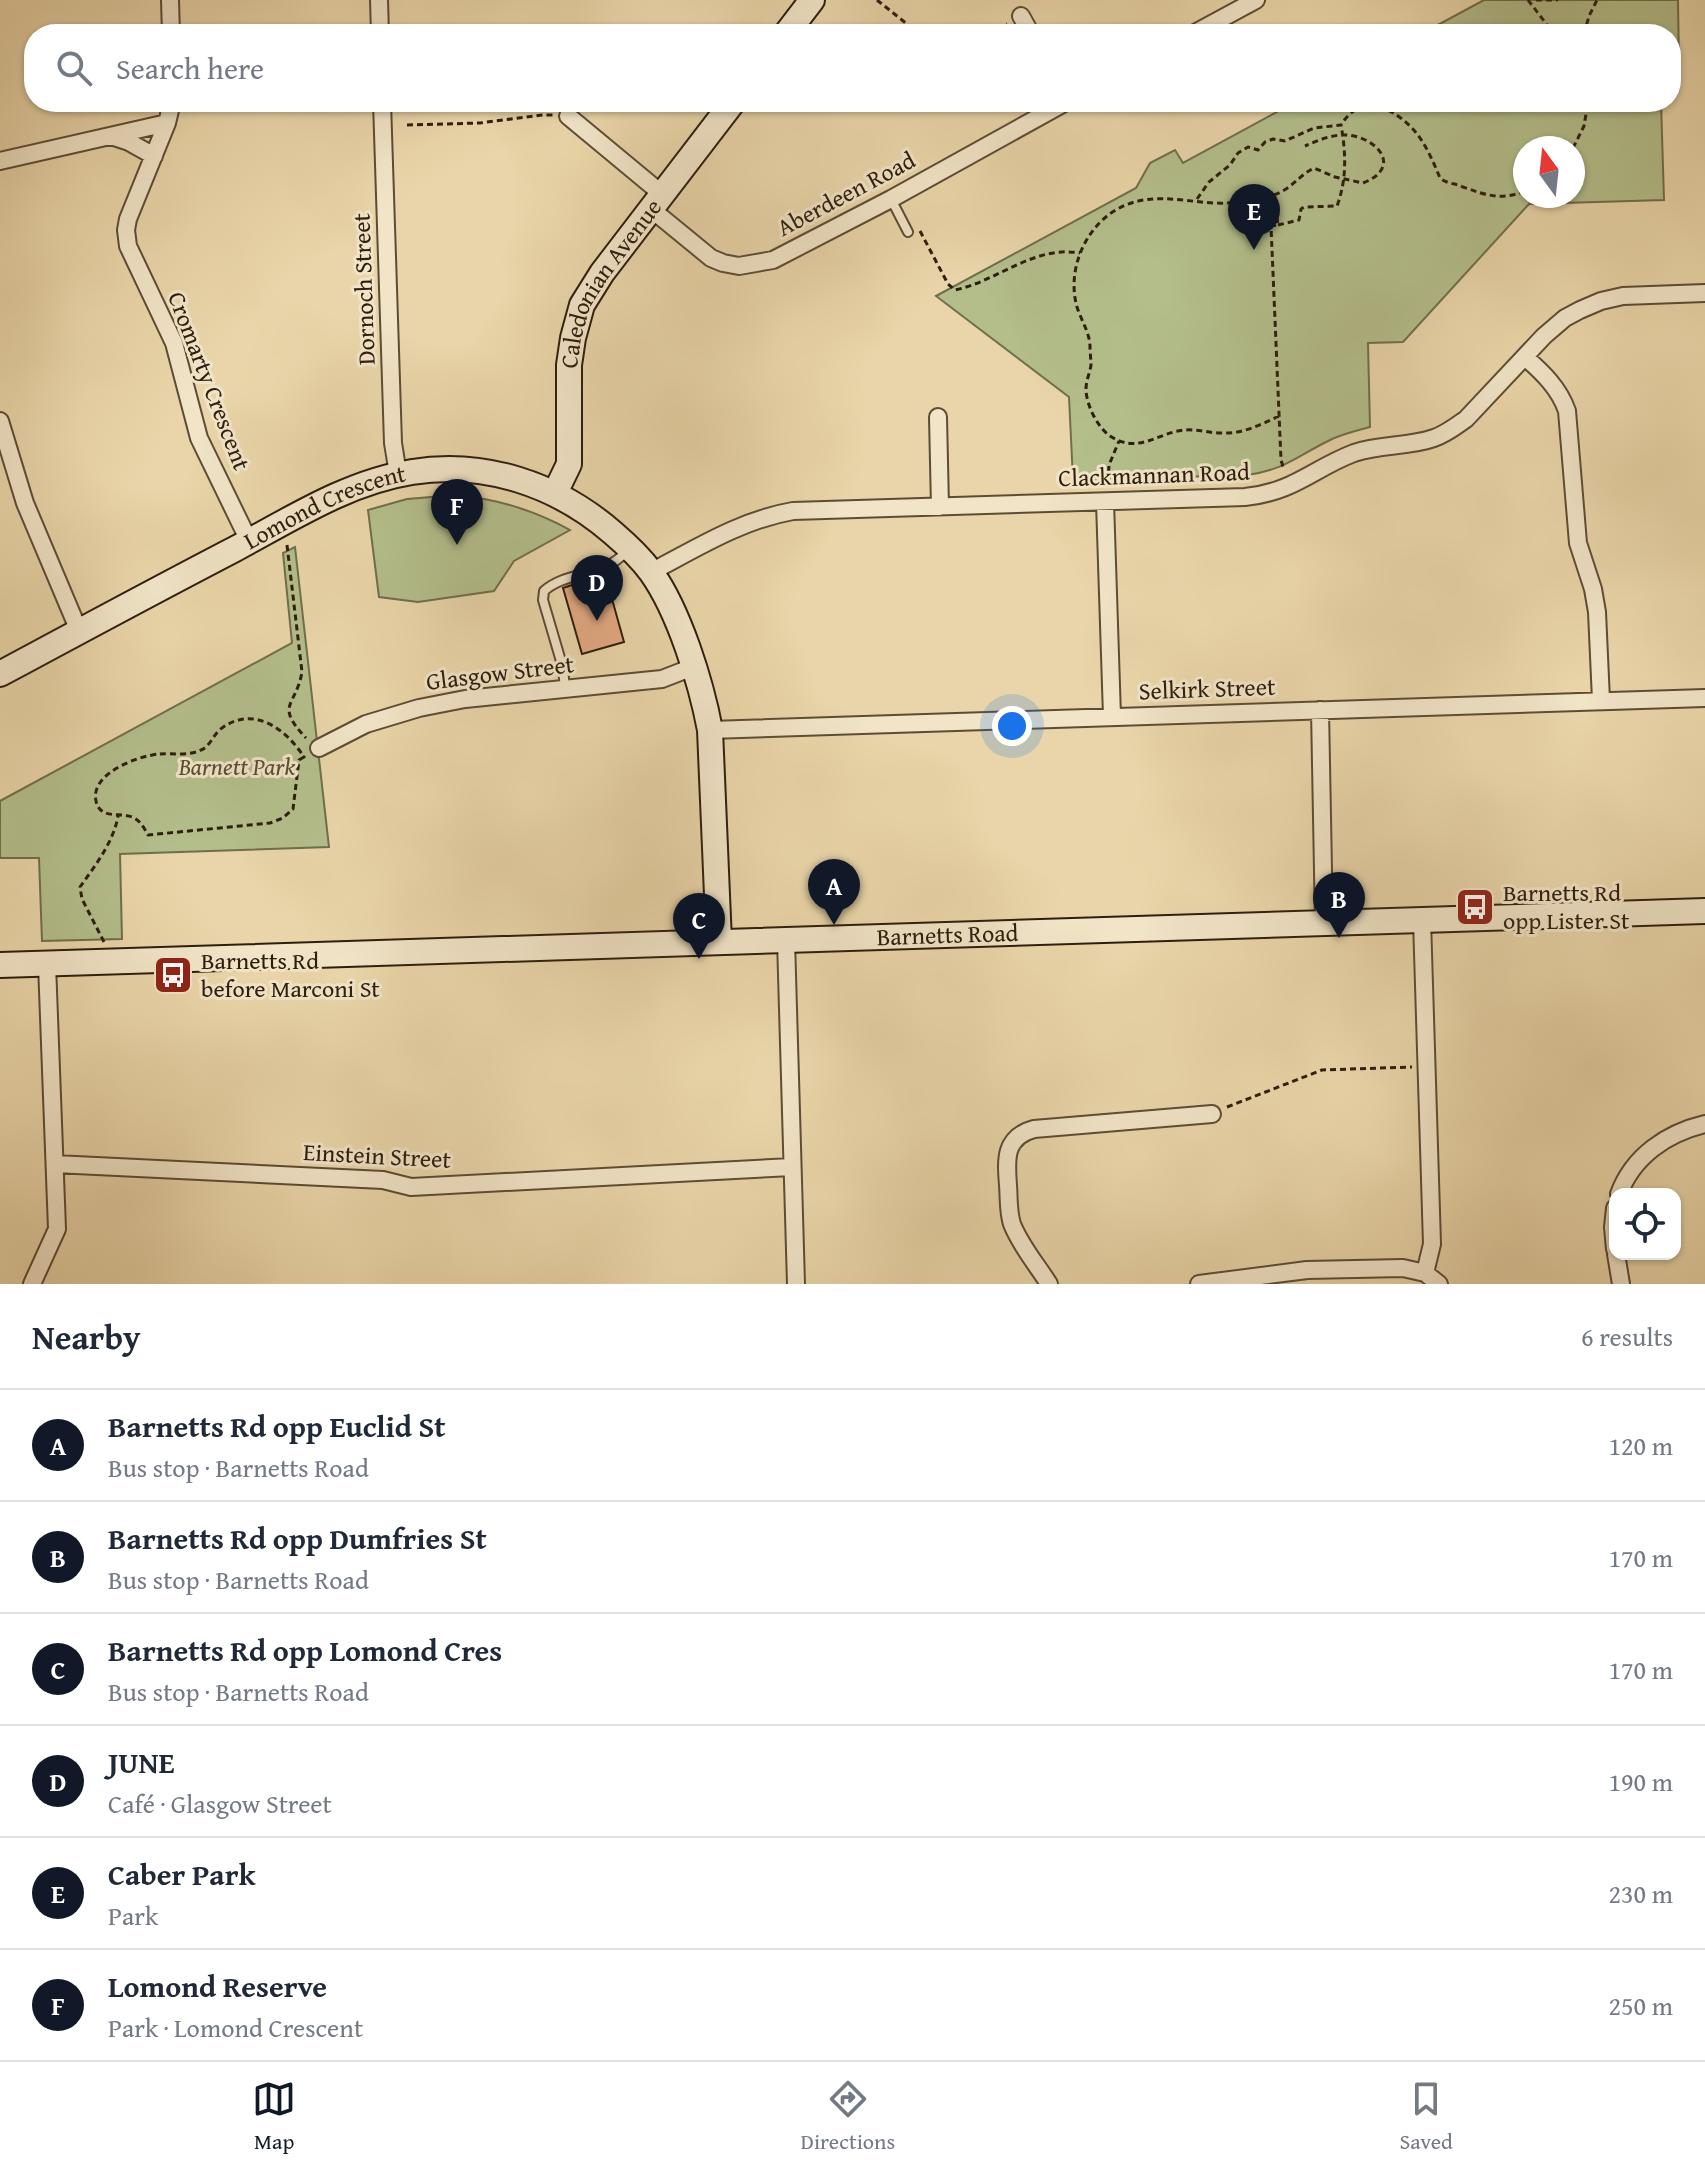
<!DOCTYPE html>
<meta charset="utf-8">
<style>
body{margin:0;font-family:"Gentium Book Plus",serif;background:#f2f2f3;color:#1f2937}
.controls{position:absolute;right:24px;bottom:24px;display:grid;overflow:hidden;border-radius:16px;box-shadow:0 2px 6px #0004}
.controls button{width:72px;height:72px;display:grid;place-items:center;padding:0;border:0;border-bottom:2px solid #e0e1e3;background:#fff;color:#1f2937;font:40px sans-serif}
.compass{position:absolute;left:1513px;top:136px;width:72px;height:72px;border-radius:50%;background:#fff;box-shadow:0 2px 6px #0004;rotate:345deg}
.you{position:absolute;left:1012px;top:726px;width:28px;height:28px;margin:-20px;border:6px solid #fff;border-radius:50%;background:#1a73e8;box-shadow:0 0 0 12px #1a73e833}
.badge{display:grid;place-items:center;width:52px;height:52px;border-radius:50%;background:#111827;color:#fff;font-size:26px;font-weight:700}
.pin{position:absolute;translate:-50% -66px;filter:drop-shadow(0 2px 4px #0008)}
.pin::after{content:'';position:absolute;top:42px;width:28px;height:24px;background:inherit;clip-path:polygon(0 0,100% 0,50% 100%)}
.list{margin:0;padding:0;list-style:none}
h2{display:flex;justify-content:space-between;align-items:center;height:104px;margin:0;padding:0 32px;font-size:34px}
h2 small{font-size:26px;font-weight:400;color:#747a83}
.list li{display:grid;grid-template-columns:52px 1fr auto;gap:24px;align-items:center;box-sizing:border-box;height:112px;padding:0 32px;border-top:2px solid #e0e1e3}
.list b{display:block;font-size:30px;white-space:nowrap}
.list p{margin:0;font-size:26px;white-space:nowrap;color:#747a83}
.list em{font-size:26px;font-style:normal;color:#747a83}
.icon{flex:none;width:44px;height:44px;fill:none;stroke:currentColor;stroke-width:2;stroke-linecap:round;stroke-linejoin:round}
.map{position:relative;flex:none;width:1705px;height:1284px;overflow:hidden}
.search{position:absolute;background:#fff;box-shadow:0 2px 6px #0004;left:24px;right:24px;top:24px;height:88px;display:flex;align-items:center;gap:20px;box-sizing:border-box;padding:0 28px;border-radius:32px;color:#747a83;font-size:30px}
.sheet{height:776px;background:#fff}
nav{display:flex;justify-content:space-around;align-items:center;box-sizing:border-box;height:112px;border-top:2px solid #e0e1e3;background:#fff;font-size:22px;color:#747a83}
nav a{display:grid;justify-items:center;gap:4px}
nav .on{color:#111827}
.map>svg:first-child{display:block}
.green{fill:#b3be8b;stroke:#706e4c;stroke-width:2;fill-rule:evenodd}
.building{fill:#e3a983;stroke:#2e1e0e;stroke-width:2}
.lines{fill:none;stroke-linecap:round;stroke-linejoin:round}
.lane-casing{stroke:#5d4c35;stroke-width:12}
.street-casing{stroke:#5d4c35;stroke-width:20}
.secondary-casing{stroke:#2e1e0e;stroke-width:28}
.path{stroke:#2e1e0e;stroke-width:3;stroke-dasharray:6 4;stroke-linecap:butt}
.lane{stroke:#f1e4c7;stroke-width:8}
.street{stroke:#f1e4c7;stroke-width:16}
.secondary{stroke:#f1e4c7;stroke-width:24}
.labels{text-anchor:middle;stroke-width:6;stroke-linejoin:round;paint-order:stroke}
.street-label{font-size:24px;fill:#2e1e0e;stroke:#f1e4c7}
.park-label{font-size:24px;font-style:italic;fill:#564e34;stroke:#f1e4c7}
.poi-label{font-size:24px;fill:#2e1e0e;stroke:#f1e4c7;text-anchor:start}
</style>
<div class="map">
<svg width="1705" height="1284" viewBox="0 0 1705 1284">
<rect width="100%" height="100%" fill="#e9d5a9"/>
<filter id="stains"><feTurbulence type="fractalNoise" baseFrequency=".0025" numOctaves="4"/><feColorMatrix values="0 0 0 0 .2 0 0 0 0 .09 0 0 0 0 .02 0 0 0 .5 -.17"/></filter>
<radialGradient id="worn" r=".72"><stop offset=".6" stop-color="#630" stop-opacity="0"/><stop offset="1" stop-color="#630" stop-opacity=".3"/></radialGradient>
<path class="green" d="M1484 0H1678L1679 67 1671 83V34H1421Z
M1295 102H1661L1664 200 1529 204 1403 342 1368 343 1370 427C1356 431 1341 434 1328 441 1296 457 1284 470 1247 475L1073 480 1069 397 936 296 1136 188 1150 163 1175 150 1183 163ZM1525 148H1573V196H1525Z
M456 495C498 499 534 510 570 530L514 561 494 591 418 602 379 597 368 510 407 499Z
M295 547 329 847 120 854 122 939 42 941 39 858H0V801L292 643 283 553Z"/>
<path class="building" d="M605 574 624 642 582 654 563 588Z"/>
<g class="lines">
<defs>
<path id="lane" d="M891 199 908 232
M565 689 563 668 543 600 544 591C568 570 601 579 627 551"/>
<path id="street" d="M170 0 171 34
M379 0 380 34
M1021 16 1031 34
M1193 34 1256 0
M172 102 167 123 128 219 126 230 128 246 174 343 199 438 249 541
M382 102 393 443 398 474
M568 116 662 194
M111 136 129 142 154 156
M0 161 167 123
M650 208 711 258 723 263 739 266 773 260 891 199 1066 102
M1525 357C1543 373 1559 388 1567 411L1578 543 1593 589 1597 612 1601 700
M938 417 940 507
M0 421 25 503 79 631
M1105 502 1112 716
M651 572C697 548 741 520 793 511L1245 497C1294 492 1312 469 1354 453 1380 444 1409 447 1434 438 1446 434 1456 426 1466 419L1544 336 1565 318 1580 310 1601 301 1623 296 1705 293
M1320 710 1324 923
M710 730 1705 698
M319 748 366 724 419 708 465 699 662 679 693 667
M1422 920 1432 1244 1425 1273
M786 940 796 1284
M55 1164 383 1180 411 1187 792 1167
M1619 1194C1633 1156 1667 1133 1705 1124
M1615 1208 1613 1227 1615 1249
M1616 1254 1621 1284
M32 1284 57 1229 47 964
M1049 1284C1037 1265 1020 1245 1012 1224 1008 1212 1009 1198 1008 1185 1006 1160 1004 1137 1034 1129L1212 1114
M1199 1284 1307 1270 1403 1268 1425 1273 1439 1284"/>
<g id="secondary">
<path d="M786 34 812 0"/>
<path id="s1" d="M555 493 569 464V365L573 338 582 305 602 273 733 102"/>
<path id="s2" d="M0 674C78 632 156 590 235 549 291 519 348 482 412 472 485 460 558 485 613 533 627 545 640 557 651 572 679 611 701 682 710 730L719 942"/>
<path id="s3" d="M0 965 1705 911"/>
</g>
</defs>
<use href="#lane" class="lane-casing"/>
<use href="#street" class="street-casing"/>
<use href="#secondary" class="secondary-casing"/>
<path class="path" d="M877 0 912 28 992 29 1007 24
M1528 0 1554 34
M1536 0H1558
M1584 34 1589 16 1597 0
M407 125 480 123 542 115H553
M1573 148 1584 126 1588 102
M1274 195C1293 188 1298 176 1314 168L1335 177 1363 183C1406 166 1373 134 1343 135 1330 135 1317 141 1305 146
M1197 199 1209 182 1230 165 1238 153 1248 147 1258 150 1265 142 1273 139 1285 141 1314 128 1341 125C1360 94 1389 105 1411 127 1424 140 1433 161 1440 178 1447 184 1455 183 1463 187 1486 195 1501 201 1525 191
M1278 225 1299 220 1301 209 1304 207 1337 206C1347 179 1346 153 1341 125
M920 231 948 284 955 290C998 281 1034 245 1080 253
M1279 416C1260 425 1243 434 1221 433 1209 433 1197 429 1185 430 1158 432 1139 455 1110 436 1097 427 1086 404 1086 389 1086 380 1090 373 1091 365 1091 359 1090 353 1090 347 1090 333 1081 320 1077 307 1067 272 1083 231 1114 211 1146 191 1179 201 1214 203 1235 204 1254 200 1274 195L1278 225 1271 226 1281 460 1284 470
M1108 482 1109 465 1119 441
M287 545 302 672C296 707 274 704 306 738
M304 757 299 760 293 809 283 818 270 823 148 835C144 828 140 820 132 817 120 812 100 820 96 801 90 773 138 756 159 754 171 753 190 756 201 750 211 746 213 734 222 728 254 705 286 729 304 757L305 756
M104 942 82 899 80 887C95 866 114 841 118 816
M1227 1107 1322 1070 1412 1067"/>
<use href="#lane" class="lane"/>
<use href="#street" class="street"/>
<use href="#secondary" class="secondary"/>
</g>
<defs>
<symbol id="bus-square" viewBox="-11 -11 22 22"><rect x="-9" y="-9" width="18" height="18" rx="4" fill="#8f2418" stroke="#f1e4c7"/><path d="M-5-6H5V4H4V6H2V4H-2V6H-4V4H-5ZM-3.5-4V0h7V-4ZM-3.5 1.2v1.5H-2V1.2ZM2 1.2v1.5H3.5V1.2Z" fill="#fff"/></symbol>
</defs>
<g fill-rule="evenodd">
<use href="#bus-square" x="1453" y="885" width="44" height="44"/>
<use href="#bus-square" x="151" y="953" width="44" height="44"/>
</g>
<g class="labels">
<g class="street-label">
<text transform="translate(846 194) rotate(-28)" y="8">Aberdeen Road</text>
<text dy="8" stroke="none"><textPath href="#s1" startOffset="224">Caledonian Avenue</textPath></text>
<text transform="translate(364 289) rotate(-92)" y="8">Dornoch Street</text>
<text transform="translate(209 381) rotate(69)" y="8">Cromarty Crescent</text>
<text transform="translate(1154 475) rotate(-2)" y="8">Clackmannan Road</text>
<text dy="8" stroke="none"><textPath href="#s2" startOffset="366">Lomond Crescent</textPath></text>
<text transform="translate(500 673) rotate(-7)" y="8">Glasgow Street</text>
<text transform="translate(1207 689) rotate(-2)" y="8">Selkirk Street</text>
<text dy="8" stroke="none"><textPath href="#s3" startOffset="948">Barnetts Road</textPath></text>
<text transform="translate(377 1156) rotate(3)" y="8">Einstein Street</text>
</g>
<g class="park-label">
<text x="237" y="775">Barnett Park</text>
</g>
<g class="poi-label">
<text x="1503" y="901">Barnetts Rd<tspan x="1503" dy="28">opp Lister St</tspan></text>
<text x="201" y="969">Barnetts Rd<tspan x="201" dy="28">before Marconi St</tspan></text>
</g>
</g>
<rect width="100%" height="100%" filter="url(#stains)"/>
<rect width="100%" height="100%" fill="url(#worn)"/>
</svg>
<div class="controls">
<button><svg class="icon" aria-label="locate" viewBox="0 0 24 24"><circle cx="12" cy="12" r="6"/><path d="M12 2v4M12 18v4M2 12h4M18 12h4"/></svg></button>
</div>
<svg class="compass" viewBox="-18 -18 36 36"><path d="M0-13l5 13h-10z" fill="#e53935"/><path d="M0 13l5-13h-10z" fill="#747a83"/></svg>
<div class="you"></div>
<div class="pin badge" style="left:834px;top:925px">A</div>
<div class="pin badge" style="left:1339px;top:938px">B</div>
<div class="pin badge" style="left:699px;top:959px">C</div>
<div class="pin badge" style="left:597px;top:621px">D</div>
<div class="pin badge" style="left:1254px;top:250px">E</div>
<div class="pin badge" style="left:457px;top:545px">F</div>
<div class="search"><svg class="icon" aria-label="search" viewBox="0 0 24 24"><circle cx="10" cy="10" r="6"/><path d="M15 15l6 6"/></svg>Search here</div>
</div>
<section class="sheet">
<h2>Nearby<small>6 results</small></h2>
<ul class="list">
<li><span class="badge">A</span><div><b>Barnetts Rd opp Euclid St</b><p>Bus stop · Barnetts Road</p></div><em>120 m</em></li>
<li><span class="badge">B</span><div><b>Barnetts Rd opp Dumfries St</b><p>Bus stop · Barnetts Road</p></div><em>170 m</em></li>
<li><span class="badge">C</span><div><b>Barnetts Rd opp Lomond Cres</b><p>Bus stop · Barnetts Road</p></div><em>170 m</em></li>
<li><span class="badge">D</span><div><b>JUNE</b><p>Café · Glasgow Street</p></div><em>190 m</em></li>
<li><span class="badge">E</span><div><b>Caber Park</b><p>Park</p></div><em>230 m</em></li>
<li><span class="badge">F</span><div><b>Lomond Reserve</b><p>Park · Lomond Crescent</p></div><em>250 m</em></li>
</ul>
</section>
<nav>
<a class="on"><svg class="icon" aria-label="map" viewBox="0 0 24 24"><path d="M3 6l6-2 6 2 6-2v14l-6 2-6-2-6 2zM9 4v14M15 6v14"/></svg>Map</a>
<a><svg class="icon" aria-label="directions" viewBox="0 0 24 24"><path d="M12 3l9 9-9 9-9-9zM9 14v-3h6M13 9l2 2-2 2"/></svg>Directions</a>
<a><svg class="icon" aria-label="saved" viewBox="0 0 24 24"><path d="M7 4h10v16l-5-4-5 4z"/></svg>Saved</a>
</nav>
